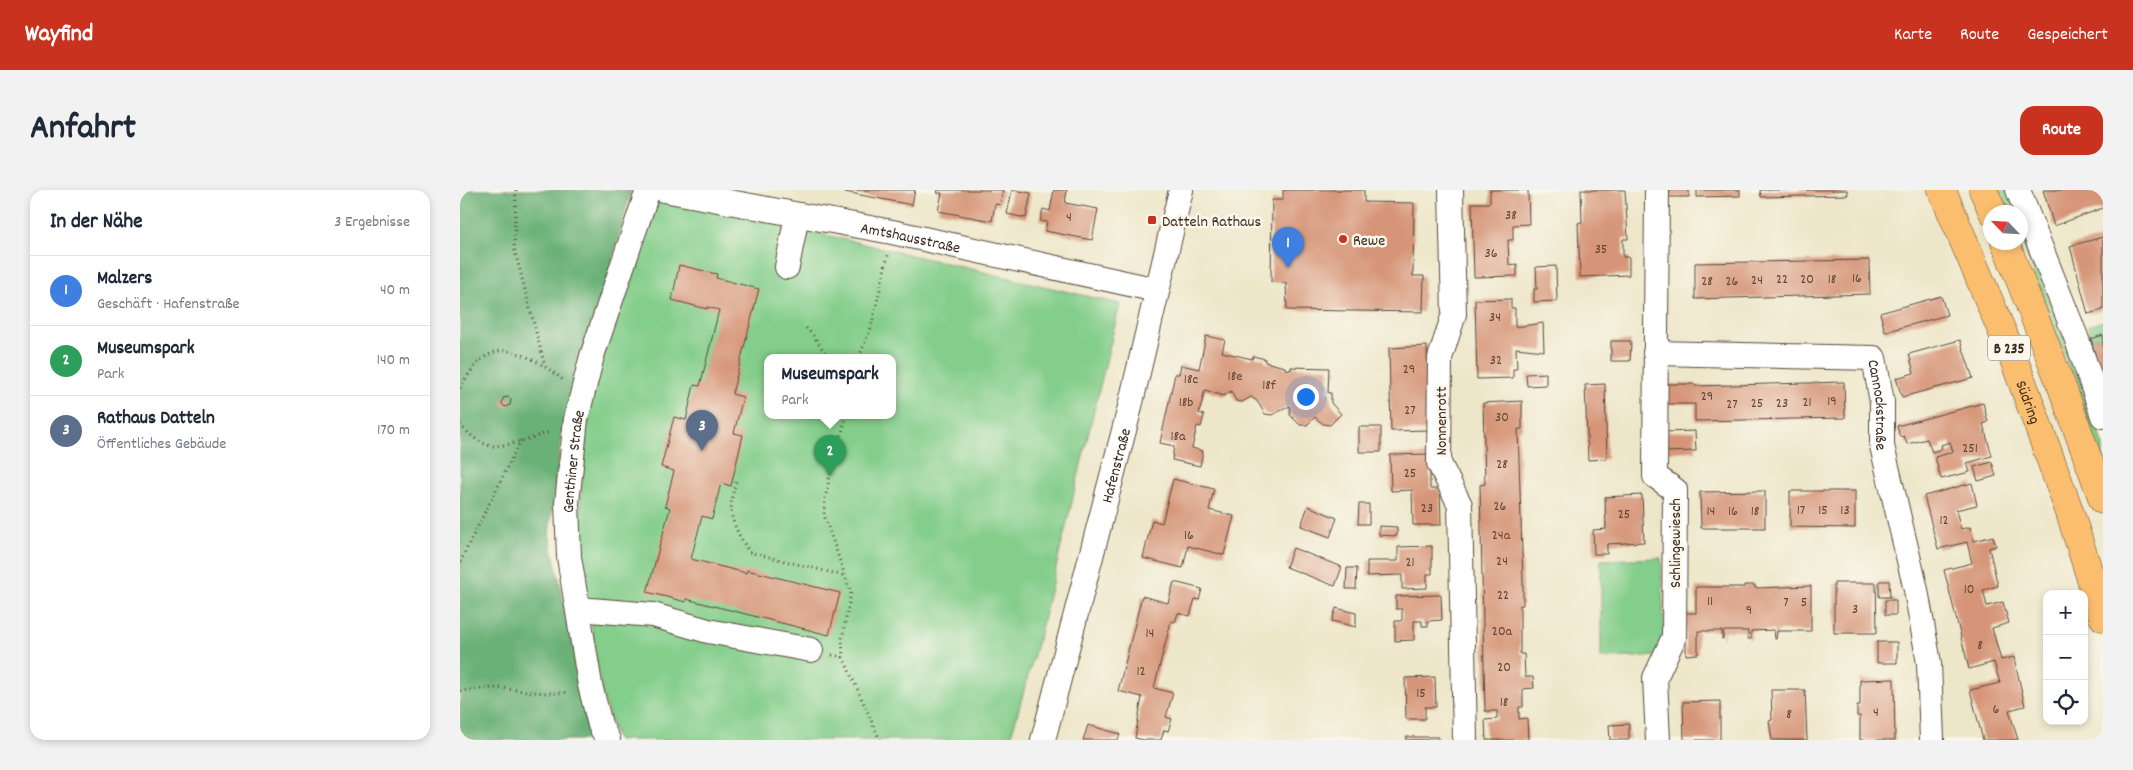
<!DOCTYPE html>
<html lang="de">
<meta charset="utf-8">
<style>
body{margin:0;font-family:Dekko,sans-serif;background:#f2f2f3;color:#1f2937}
.controls{position:absolute;right:15px;bottom:15px;display:grid;overflow:hidden;border-radius:10px;box-shadow:0 2px 8px #0003}
.controls button{width:45px;height:45px;display:grid;place-items:center;padding:0;border:0;border-bottom:1px solid #e0e1e3;background:#fff;color:#1f2937;font:25px sans-serif}
.compass{position:absolute;left:1523px;top:15px;width:45px;height:45px;border-radius:50%;background:#fff;box-shadow:0 2px 8px #0003;rotate:295deg}
.you{position:absolute;left:845px;top:206px;width:18px;height:18px;margin:-12px;border:4px solid #fff;border-radius:50%;background:#1a73e8;box-shadow:0 0 0 8px #1a73e833}
.badge{display:grid;place-items:center;width:32px;height:32px;border-radius:50%;background:#c8321e;color:#fff;font-size:16px;font-weight:700}
.pin{position:absolute;translate:-50% -41px;filter:drop-shadow(0 1px 2px #0008)}
.pin::after{content:'';position:absolute;top:26px;width:18px;height:15px;background:inherit;clip-path:polygon(0 0,100% 0,50% 100%)}
.popup{position:absolute;left:304px;top:164px;width:132px;height:65px;box-sizing:border-box;display:grid;place-content:center;border-radius:10px;background:#fff;filter:drop-shadow(0 1px 4px #0005);font-size:16px;white-space:nowrap;color:#747a83}
.popup b{font-size:19px;color:#1f2937}
.popup::after{content:'';position:absolute;left:50%;top:100%;margin-left:-10px;border:10px solid transparent;border-top-color:#fff}
.list{margin:0;padding:0;list-style:none}
h2{display:flex;justify-content:space-between;align-items:center;height:65px;margin:0;padding:0 20px;font-size:21px}
h2 small{font-size:16px;font-weight:400;color:#747a83}
.list li{display:grid;grid-template-columns:32px 1fr auto;gap:15px;align-items:center;box-sizing:border-box;height:70px;padding:0 20px;border-top:1px solid #e0e1e3}
.list b{display:block;font-size:19px;white-space:nowrap}
.list p{margin:0;font-size:16px;white-space:nowrap;color:#747a83}
.list em{font-size:16px;font-style:normal;color:#747a83}
.icon{flex:none;width:28px;height:28px;fill:none;stroke:currentColor;stroke-width:2;stroke-linecap:round;stroke-linejoin:round}
.map{position:relative;flex:none;width:1643px;height:550px;overflow:hidden;border-radius:15px}
header{display:flex;align-items:center;gap:30px;box-sizing:border-box;height:70px;padding:0 25px;background:#c8321e;color:#fff}
header strong{font-size:24px}
nav{display:flex;gap:28px;margin-inline-start:auto;font-size:18px}
.intro{display:flex;align-items:center;justify-content:space-between;box-sizing:border-box;height:120px;padding:0 30px}
h1{margin:0;font-size:35px}
.button{padding:12px 22px;border-radius:15px;background:#c8321e;color:#fff;font-size:18px;font-weight:700}
main{display:flex;gap:30px;padding:0 30px}
aside{flex:1;background:#fff;border-radius:15px;box-shadow:0 2px 8px #0003}
.map>svg:first-child{display:block}
.green{fill:#84ce8b;stroke:#607c54;fill-rule:evenodd}
.forest{fill:#6bb177;stroke:#536e4a}
.building{fill:#d69578}
.lines{fill:none;stroke-linecap:round;stroke-linejoin:round}
.minor-casing{stroke:#564638;stroke-width:26}
.major-casing{stroke:#564638;stroke-width:29}
.path{stroke:#564638;stroke-width:3;stroke-dasharray:1 4;stroke-linecap:butt}
.minor{stroke:#fff;stroke-width:24}
.major{stroke:#fbbe6e;stroke-width:28}
.poi-dot{fill:#c8321e;stroke:#fbf7ec;stroke-width:2}
.labels{text-anchor:middle;stroke-width:5;stroke-linejoin:round;paint-order:stroke}
.number-label{font-size:14px;fill:#624534}
.shield{fill:#fbf7ec;stroke:#75685c;stroke-width:1}
.shield-label{font-size:15px;font-weight:bold;fill:#3b2a1e}
.poi-label{font-size:16px;fill:#3b2a1e;stroke:#fbf7ec;text-anchor:start}
.street-label{font-size:16px;fill:#3b2a1e;stroke:#fbf7ec}
</style>
<header>
<strong>Wayfind</strong>
<nav><a>Karte</a><a>Route</a><a>Gespeichert</a></nav>
</header>
<div class="intro"><h1>Anfahrt</h1><a class="button">Route</a></div>
<main>
<aside>
<h2>In der Nähe<small>3 Ergebnisse</small></h2>
<ul class="list">
<li><span class="badge" style="background:#3f7fe0">1</span><div><b>Malzers</b><p>Geschäft · Hafenstraße</p></div><em>40 m</em></li>
<li><span class="badge" style="background:#2e9e5b">2</span><div><b>Museumspark</b><p>Park</p></div><em>140 m</em></li>
<li><span class="badge" style="background:#5c6f8a">3</span><div><b>Rathaus Datteln</b><p>Öffentliches Gebäude</p></div><em>170 m</em></li>
</ul>
</aside>
<div class="map">
<svg width="1643" height="550" viewBox="0 0 1643 550">
<rect width="100%" height="100%" fill="#fbf7ec"/>
<filter id="ink" filterUnits="userSpaceOnUse"><feTurbulence type="fractalNoise" baseFrequency=".02" numOctaves="2"/><feDisplacementMap in="SourceGraphic" scale="10" xChannelSelector="R" yChannelSelector="G"/><feConvolveMatrix kernelMatrix="1 2 1 2 8 2 1 2 1" color-interpolation-filters="sRGB"/></filter>
<filter id="wash" filterUnits="userSpaceOnUse"><feTurbulence type="fractalNoise" baseFrequency=".0096" numOctaves="4" result="noise"/><feDisplacementMap in="SourceGraphic" scale="20" xChannelSelector="R" yChannelSelector="G"/><feGaussianBlur stdDeviation="1.12" result="paint"/><feColorMatrix in="noise" values="0 0 0 0 0 0 0 0 0 0 0 0 0 0 0 0 0 1.4 0 .05"/><feComposite in="paint" operator="in"/></filter>
<g filter="url(#wash)">
<rect width="100%" height="100%" fill="#ede6c9"/>
<path class="green" d="M1538 0H1548L1559 22H1548Z
M195 5 660 114 580 443 550 550H158L156 548 141 499 118 341 127 230 141 171ZM308 167H432V225H308Z
M1560 27 1643 253V281L1624 219 1561 48Z
M1643 131V145L1631 149 1628 136Z
M1201 368 1204 445 1197 466 1141 468V370Z"/>
<path class="forest" d="M0 0H171L147 91 122 167 103 236 89 343 118 479 129 550H0Z"/>
<g id="blocks">
<path class="building" d="M385 0H455L452 15 385 2Z
M478 0H543L540 15 535 14 532 31 478 21 482 3H477Z
M552 0 571 3 566 28 547 24Z
M594 0H607L605 13 638 19 632 50 585 41 587 32 580 31 583 19 590 21Z
M823 0H904V12L954 13 953 86H964L963 122 827 120 826 93 811 92 812 10H823Z
M1030 0H1068L1069 34 1053 35V50H1048L1049 75 1057 74V86L1014 87 1012 13H1030Z
M1121 0H1165L1168 49H1163V67H1169V85L1120 87 1118 33 1122 32Z
M1208 0H1229V7H1208Z
M1237 0H1280V6L1237 7Z
M1300 0H1387L1388 5 1301 7Z
M1583 0H1643V18L1594 36Z
M1643 47V120L1628 124 1610 56Z
M1409 70 1410 104 1235 109V73Z
M219 75 257 84 256 88 299 99 272 204 283 207 274 243 283 245 271 296 261 293 252 329 242 326 231 369 286 383 287 380 380 403 369 445 226 409V412L187 402 210 318 205 316 214 281 201 277 214 227 226 230 234 195 240 196 259 120 247 117V119L212 110Z
M1096 76 1097 111 1074 112V99H1077L1076 77Z
M1481 106 1487 125 1425 142 1420 123Z
M1051 109V118H1055V137L1083 133 1084 161 1056 158 1057 179H1053V188L1017 189 1015 110Z
M1643 145V180L1640 181 1631 149Z
M746 146 765 150 762 162 792 169 793 166 805 169V172L825 177V179L831 180V177L869 178 868 203H871V213L881 224 870 235 863 234 855 227 847 235H840L830 225V216L812 225 805 224 797 211 791 207 782 212 776 211 771 201 764 206 745 200 739 223 744 225 741 237 737 236 732 258 743 261 740 276 712 270 714 256 700 253 715 184H719L721 175 739 179Z
M1500 150 1513 188 1442 207 1436 188 1454 183 1449 164Z
M1151 151H1171L1170 171H1151Z
M967 156 969 240 931 241 929 158Z
M1086 183V195L1067 196 1066 184Z
M1384 192 1385 228 1235 231V214H1203V194H1234L1235 196Z
M1145 194 1147 269 1128 270 1125 195Z
M48 207 51 210 50 215 45 217 42 214 43 208Z
M1062 211V239H1058L1063 392V415H1060V464H1064L1065 487H1073L1074 498 1063 499V517H1059V529L1067 528 1068 550H1026L1025 530 1037 529V521H1025L1020 295 1025 294 1023 213Z
M1523 213 1528 232 1523 234 1532 266 1507 273 1510 282 1481 289 1475 267 1493 262 1490 252 1481 255 1482 258 1479 260 1472 262 1467 249 1447 254 1444 246 1440 247 1437 236Z
M899 237H921V262H899Z
M1235 241 1236 261 1204 262V242Z
M970 264V299H980L981 335H953L952 300 931 301 930 265Z
M1532 272 1536 286 1518 291 1514 277Z
M713 289 754 299 749 320 774 326 764 365 728 356 723 378 683 368 692 330 702 333Z
M1512 293 1517 315 1496 320 1501 339 1510 337 1514 351 1533 346 1536 356 1529 358 1538 396 1523 400 1527 416 1543 412 1549 433 1532 438 1541 470 1554 467 1565 516 1549 520 1558 550H1523L1510 500 1540 493 1537 483 1534 472 1509 479 1484 380 1512 373 1507 352 1478 359 1464 306Z
M1305 301V338H1241L1240 302Z
M1330 301H1395V338L1330 337Z
M1182 305 1184 352 1147 354V364H1134L1133 340 1146 339 1145 307Z
M899 314H909V334H898Z
M848 316 877 328 870 347 841 336Z
M919 336 937 337V346L919 345Z
M972 356V384H967V398L942 399V385L907 386V371H938V357Z
M833 358 882 377 875 396 826 377Z
M887 378H897L896 399H886Z
M1419 391H1429L1430 407H1419Z
M714 392 742 399 739 410 735 409 730 426 718 423 715 432 711 431 694 498 713 503 706 527 712 529 708 541 704 540 701 550H684L675 548 682 507 658 501 682 406 708 413Z
M1374 393H1416L1417 443H1374Z
M1284 395H1295V398L1351 396V441H1317L1316 449H1315L1314 440 1291 441V449H1288V441H1264L1263 449H1262V441H1238V464L1226 465V423H1236V397H1284Z
M981 405 982 430 968 431V436H962V431H954V450L935 451V431H941L942 429V419H936V406Z
M1425 410H1436V425H1425Z
M876 418 896 423V437L872 431Z
M1417 452H1437V473H1417Z
M975 487 976 517H965V529H946L945 488Z
M1434 489 1435 550H1400V526H1397V516H1400V490Z
M1311 500H1345L1347 550H1312L1309 531 1312 530Z
M1260 511V550H1224L1223 512Z
M1169 534V550H1150L1149 535Z
M628 535 660 544 658 550H623Z
M946 547H978V550H946Z"/>
</g>
</g>
<g filter="url(#ink)">
<use href="#blocks" fill-opacity="0" stroke="#564638" stroke-width="1"/>
<g class="lines">
<defs>
<g id="minor">
<path id="s1" d="M204 0 432 42 697 100"/>
<path d="M991 0 994 124 980 168 979 273 1000 315 1005 550"/>
<path d="M1197 0 1195 286 1215 300 1214 447 1195 488 1198 550"/>
<path d="M1558 0 1616 147 1643 226"/>
<path d="M327 77 337 25"/>
<path id="s2" d="M1195 163 1414 168 1422 212V256L1456 400 1469 473 1472 550"/>
<path d="M118 419 193 425 248 441 351 460"/>
<path id="s3" d="M148 550 140 535 130 495 109 367 107 313 116 229 132 166 188 0"/>
<path id="s4" d="M583 550 668 225 721 0"/>
</g>
<g id="major">
<path id="s5" d="M1482 0 1553 167 1609 320 1643 427"/>
<path d="M1523 0 1533 22"/>
<path d="M1545 52 1603 200 1643 310"/>
</g>
</defs>
<use href="#minor" class="minor-casing"/>
<use href="#major" class="major-casing"/>
<path class="path" d="M56 0 54 58 85 176
M346 138 353 145 368 167
M399 167 411 138 428 65
M0 198C8 185 16 171 30 164 52 152 87 177 103 190
M0 235C8 243 20 255 33 256 50 256 74 247 90 242
M276 292C266 324 272 333 289 362L385 386
M0 372 61 250
M372 465 383 467 382 449 391 403 364 325 365 309 373 271 387 225
M383 467 420 550
M0 501C15 499 31 497 47 499 68 501 87 505 109 502"/>
<use href="#minor" class="minor"/>
<use href="#major" class="major"/>
</g>
</g>
<g class="poi-dot">
<rect x="687" y="25" width="10" height="10" rx="2.5"/>
<circle cx="883" cy="49" r="5"/>
</g>
<g class="labels">
<g class="number-label">
<text x="1051" y="29">38</text>
<text x="609" y="31">4</text>
<text x="1141" y="63">35</text>
<text x="1031" y="67">36</text>
<text x="1397" y="92">16</text>
<text x="1322" y="93">22</text>
<text x="1347" y="93">20</text>
<text x="1372" y="93">18</text>
<text x="1297" y="94">24</text>
<text x="1247" y="95">28</text>
<text x="1272" y="95">26</text>
<text x="1035" y="131">34</text>
<text x="1036" y="174">32</text>
<text x="949" y="183">29</text>
<text x="775" y="190">18e</text>
<text x="731" y="193">18c</text>
<text x="809" y="199">18f</text>
<text x="1247" y="210">29</text>
<text x="1372" y="215">19</text>
<text x="726" y="216">18b</text>
<text x="1347" y="216">21</text>
<text x="1297" y="217">25</text>
<text x="1322" y="217">23</text>
<text x="1272" y="218">27</text>
<text x="950" y="224">27</text>
<text x="1042" y="231">30</text>
<text x="718" y="250">18a</text>
<text x="1510" y="262">251</text>
<text x="1042" y="278">28</text>
<text x="950" y="287">25</text>
<text x="1040" y="320">26</text>
<text x="967" y="322">23</text>
<text x="1341" y="324">17</text>
<text x="1363" y="324">15</text>
<text x="1385" y="324">13</text>
<text x="1251" y="325">14</text>
<text x="1273" y="325">16</text>
<text x="1295" y="325">18</text>
<text x="1164" y="328">25</text>
<text x="1484" y="334">12</text>
<text x="729" y="349">16</text>
<text x="1041" y="349">24a</text>
<text x="1042" y="375">24</text>
<text x="950" y="376">21</text>
<text x="1509" y="403">10</text>
<text x="1043" y="409">22</text>
<text x="1250" y="415">11</text>
<text x="1326" y="416">7</text>
<text x="1344" y="416">5</text>
<text x="1395" y="423">3</text>
<text x="1289" y="424">9</text>
<text x="1042" y="445">20a</text>
<text x="690" y="447">14</text>
<text x="1520" y="459">8</text>
<text x="1044" y="481">20</text>
<text x="681" y="485">12</text>
<text x="961" y="507">15</text>
<text x="1044" y="516">18</text>
<text x="1536" y="523">6</text>
<text x="1416" y="526">4</text>
<text x="1329" y="528">8</text>
</g>
<rect class="shield" x="1528" y="145.5" width="42" height="25" rx="4"/>
<g class="shield-label">
<text x="1549" y="163">B 235</text>
</g>
<g class="poi-label">
<text x="702" y="36">Datteln Rathaus</text>
<text x="893" y="55">Rewe</text>
</g>
<g class="street-label">
<text dy="6" stroke="none"><textPath href="#s1" startOffset="251">Amtshausstraße</textPath></text>
<text dy="6" stroke="none"><textPath href="#s5" startOffset="229">Südring</textPath></text>
<text dy="6" stroke="none"><textPath href="#s2" startOffset="266">Cannockstraße</textPath></text>
<text transform="translate(980 231) rotate(-90)" y="6">Nonnenrott</text>
<text dy="6" stroke="none"><textPath href="#s3" startOffset="284">Genthiner Straße</textPath></text>
<text dy="6" stroke="none"><textPath href="#s4" startOffset="284">Hafenstraße</textPath></text>
<text transform="translate(1214 353) rotate(-90)" y="6">Schlingewiesch</text>
</g>
</g>
</svg>
<div class="controls">
<button>+</button>
<button>−</button>
<button><svg class="icon" aria-label="locate" viewBox="0 0 24 24"><circle cx="12" cy="12" r="6"/><path d="M12 2v4M12 18v4M2 12h4M18 12h4"/></svg></button>
</div>
<svg class="compass" viewBox="-18 -18 36 36"><path d="M0-13l5 13h-10z" fill="#e53935"/><path d="M0 13l5-13h-10z" fill="#747a83"/></svg>
<div class="you"></div>
<div class="pin badge" style="left:828px;top:78px;background:#3f7fe0">1</div>
<div class="pin badge" style="left:370px;top:286px;background:#2e9e5b">2</div>
<div class="popup"><b>Museumspark</b>Park</div>
<div class="pin badge" style="left:242px;top:261px;background:#5c6f8a">3</div>
</div>
</main>
